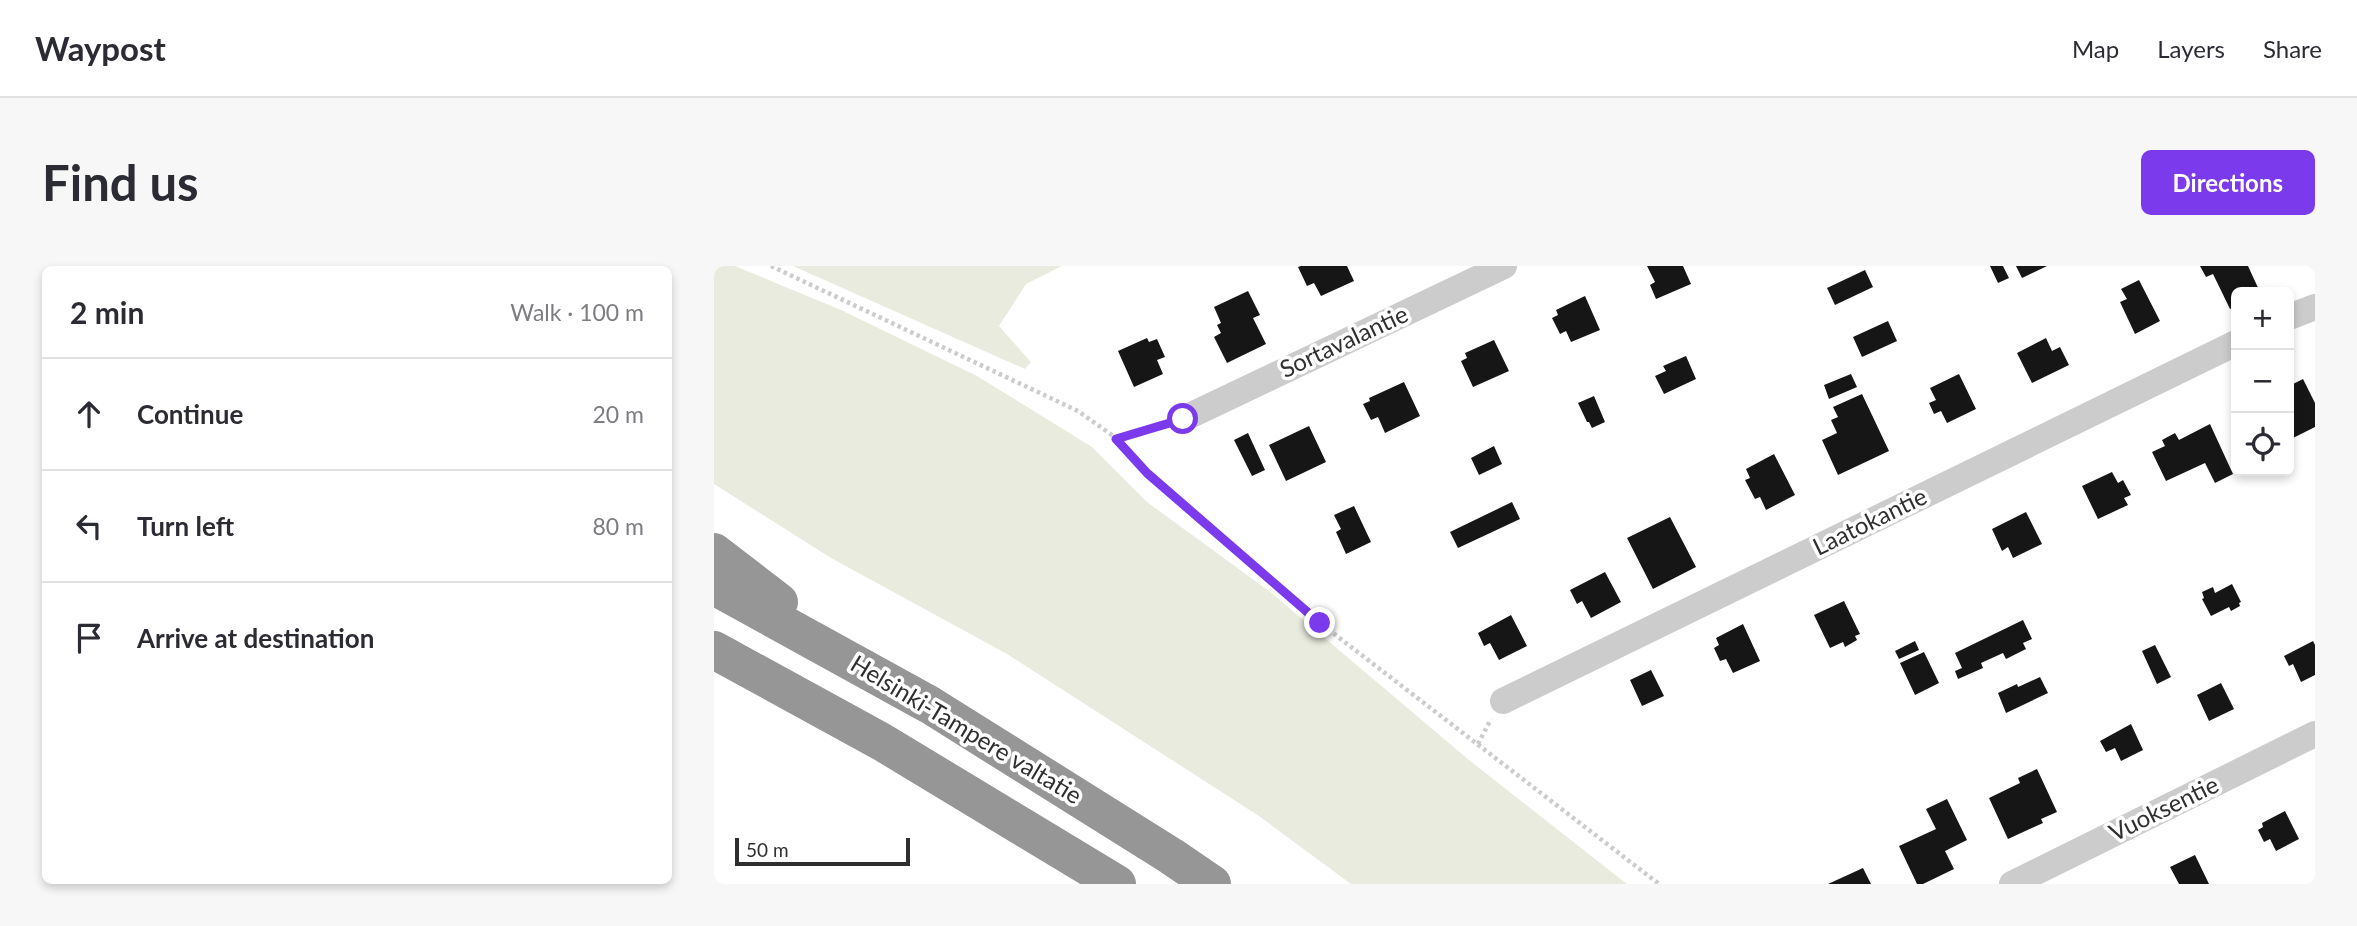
<!DOCTYPE html>
<meta charset="utf-8">
<style>
body{margin:0;font-family:Lato,sans-serif;background:#f7f7f7;color:#2b2b33}
.controls{position:absolute;right:21px;top:21px;display:grid;overflow:hidden;border-radius:10px;box-shadow:0 4px 10px #0003}
.controls button{width:63px;height:63px;display:grid;place-items:center;padding:0;border:0;border-bottom:2px solid #e1e1e2;background:#fff;color:#2b2b33;font:35px sans-serif}
.scale{position:absolute;left:21px;bottom:18px;width:175px;box-sizing:border-box;padding-left:7px;border:4px solid #2f2f2f;border-top:0;font-size:19px;line-height:24px;white-space:nowrap;color:#2f2f2f;-webkit-text-stroke:5px #fff;paint-order:stroke}
.stop{position:absolute;width:21px;height:21px;margin:-16px;border:5px solid #7c3aed;border-radius:50%;background:#fff}
.stop.end{background:#7c3aed;border-color:#fff;box-shadow:0 2px 7px #0008}
.list{margin:0;padding:0;list-style:none}
h2{display:flex;justify-content:space-between;align-items:center;height:91px;margin:0;padding:0 28px;font-size:30px}
h2 small{font-size:23px;font-weight:400;color:#7c7c81}
.list li{display:grid;grid-template-columns:46px 1fr auto;gap:21px;align-items:center;box-sizing:border-box;height:112px;padding:0 28px;border-top:2px solid #e1e1e2}
.list b{display:block;font-size:26px;white-space:nowrap}
.list em{font-size:23px;font-style:normal;color:#7c7c81}
.icon{flex:none;width:38px;height:38px;fill:none;stroke:currentColor;stroke-width:2;stroke-linecap:round;stroke-linejoin:round}
.map{position:relative;flex:none;width:1601px;height:618px;overflow:hidden;border-radius:10px}
header{display:flex;align-items:center;gap:42px;box-sizing:border-box;height:98px;padding:0 35px;background:#fff;border-bottom:2px solid #e1e1e2}
header strong{font-size:33px}
nav{display:flex;gap:38px;margin-inline-start:auto;font-size:24px}
.intro{display:flex;align-items:center;justify-content:space-between;box-sizing:border-box;height:168px;padding:0 42px}
h1{margin:0;font-size:49px}
.button{padding:18px 32px;border-radius:10px;background:#7c3aed;color:#fff;font-size:24px;font-weight:700}
main{display:flex;gap:42px;padding:0 42px}
aside{flex:1;background:#fff;border-radius:10px;box-shadow:0 4px 10px #0003}
.map>svg:first-child{display:block}
.green{fill:#e9ebde}
.building{fill:#161616}
.lines{fill:none;stroke-linecap:round;stroke-linejoin:round}
.path{stroke:#ccc;stroke-width:4.5;stroke-dasharray:3.5 3.5;stroke-linecap:butt}
.minor{stroke:#ccc;stroke-width:26}
.motorway{stroke:#969696;stroke-width:38}
.route{stroke:#7c3aed;stroke-width:9}
.labels{text-anchor:middle;stroke-width:7;stroke-linejoin:round;paint-order:stroke}
.street-label{font-size:24px;fill:#2f2f2f;stroke:#fff}
</style>
<header>
<strong>Waypost</strong>
<nav><a>Map</a><a>Layers</a><a>Share</a></nav>
</header>
<div class="intro"><h1>Find us</h1><a class="button">Directions</a></div>
<main>
<aside>
<h2>2 min<small>Walk · 100 m</small></h2>
<ul class="list">
<li><svg class="icon" aria-label="ahead" viewBox="0 0 24 24"><path d="M12 20V5M6 11l6-6 6 6"/></svg><div><b>Continue</b></div><em>20 m</em></li>
<li><svg class="icon" aria-label="left" viewBox="0 0 24 24"><path d="M17 20v-9H6M10 6l-5 5 5 5"/></svg><div><b>Turn left</b></div><em>80 m</em></li>
<li><svg class="icon" aria-label="arrive" viewBox="0 0 24 24"><path d="M6 21V4h12l-3 4 3 4H6"/></svg><div><b>Arrive at destination</b></div></li>
</ul>
</aside>
<div class="map">
<svg width="1601" height="618" viewBox="0 0 1601 618">
<rect width="100%" height="100%" fill="#fff"/>
<path class="green" d="M0 0H21L127 44 263 110 378 181 433 236 555 325 755 494 913 618H637L545 550 293 388 117 292 0 218Z
M79 0H348L312 18 285 60 317 96 311 103Z"/>
<path class="building" d="M587 0H633L640 15 607 30 600 17 593 20 584 1Z
M933 0H969L977 18 942 33 936 19 941 16Z
M1276 0H1289L1295 12 1284 17Z
M1302 0H1333L1308 12Z
M1486 0H1534L1546 26H1522V40L1516 43 1499 8 1492 11Z
M1151 4 1159 21 1121 39 1113 22Z
M1425 14 1446 55 1421 68 1406 36 1413 33 1407 23Z
M534 25 546 49 539 52 552 78 513 97 500 71 507 67 503 59 507 57 500 41Z
M871 30 886 64 857 76 852 65 846 68 838 52 844 49 842 44Z
M1174 55 1183 75 1148 91 1139 71Z
M433 72 435 76 443 73 451 91 443 94 449 108 420 121 404 85Z
M1332 72 1338 85 1346 81 1355 99 1318 117 1303 87Z
M780 74 795 105 759 121 747 95 753 92 751 87Z
M972 90 982 113 950 128 941 110 952 105 949 100Z
M1137 108 1143 121 1115 133 1110 119Z
M1245 108 1262 143 1233 157 1227 145 1220 148 1215 137 1222 134 1216 122Z
M1589 113 1601 137V161L1575 174V120Z
M690 116 706 150 671 167 664 151 657 154 649 138 656 135 655 132Z
M1148 128 1175 185 1124 209 1108 174 1123 167 1117 154 1124 151 1119 141Z
M880 130 891 156 878 162 875 156H873L864 137Z
M1496 158 1519 208 1501 217 1491 197 1452 215 1438 186 1451 180 1448 174 1461 167 1465 174Z
M595 160 612 196 572 215 555 179Z
M534 167 551 204 538 210 520 174Z
M780 180 788 198 765 209 757 192Z
M1060 188 1081 229 1052 244 1046 231 1041 233 1031 214 1036 212 1032 203Z
M1398 206 1404 217 1409 214 1417 229 1410 232 1414 239 1384 253 1368 220Z
M798 236 806 253 744 282 736 266Z
M640 240 657 276 632 288 622 266 627 263 620 249Z
M1312 246 1328 278 1299 292 1294 281 1288 285 1278 263Z
M956 251 982 301 939 323 913 272Z
M891 306 907 336 877 352 868 335 863 338 856 324Z
M1518 318 1527 336 1525 337 1526 340 1517 345 1515 341 1497 350 1488 333 1490 332 1488 326 1499 321 1501 327Z
M1130 335 1146 368 1141 370 1143 374 1131 381 1129 376 1116 382 1100 349Z
M797 349 813 380 785 394 776 377 770 380 764 367Z
M1309 354 1318 373 1309 377 1312 383 1292 393 1289 387 1267 397 1269 402 1244 413 1241 405 1248 402 1241 387Z
M1029 358 1046 395 1019 407 1012 393 1006 395 1000 382 1005 379 1002 372Z
M1201 375 1205 384 1185 393 1181 385Z
M1599 375 1601 379V409L1587 416 1579 398 1575 400 1570 390Z
M1441 379 1457 411 1443 418 1428 385Z
M1210 386 1225 417 1201 429 1186 397Z
M937 404 950 430 928 440 916 414Z
M1326 411 1334 427 1292 447 1284 427 1303 418 1304 421Z
M1507 417 1520 443 1495 455 1483 429Z
M1417 458 1429 484 1407 495 1401 482 1392 486 1386 475Z
M1323 503 1343 546 1327 553 1329 557 1294 573 1275 532 1306 517 1304 512Z
M1233 533 1253 574 1231 585 1240 603 1209 618H1203L1185 580 1222 563 1212 543Z
M1571 545 1585 573 1562 585 1556 573 1550 576 1544 564 1549 561 1548 557Z
M1481 589 1495 618H1465L1456 601Z
M1149 602 1157 618H1114Z"/>
<g class="lines">
<path class="path" d="M57 0 364 145 402 172 433 207 606 357 945 618
M402 172 448 159
M764 478 777 453"/>
<path class="minor" d="M1575 51 1601 41
M469 153 790 0
M789 435 1522 77
M1298 618 1601 468"/>
<path class="motorway" d="M0 286 65 336
M0 320 216 439 457 590 498 618
M0 384 168 476 403 618"/>
</g>
<g class="lines">
<path class="route" d="M469 153 402 173 433 207 606 357"/>
</g>
<g class="labels">
<g class="street-label">
<text transform="translate(630 76) rotate(-25)" y="8">Sortavalantie</text>
<text transform="translate(1156 256) rotate(-26)" y="8">Laatokantie</text>
<text transform="translate(252 464) rotate(31)" y="8">Helsinki-Tampere valtatie</text>
<text transform="translate(1450 543) rotate(-26)" y="8">Vuoksentie</text>
</g>
</g>
</svg>
<div class="controls">
<button>+</button>
<button>−</button>
<button><svg class="icon" aria-label="locate" viewBox="0 0 24 24"><circle cx="12" cy="12" r="6"/><path d="M12 2v4M12 18v4M2 12h4M18 12h4"/></svg></button>
</div>
<div class="scale">50 m</div>
<div class="stop" style="left:469px;top:153px"></div>
<div class="stop end" style="left:606px;top:357px"></div>
</div>
</main>
